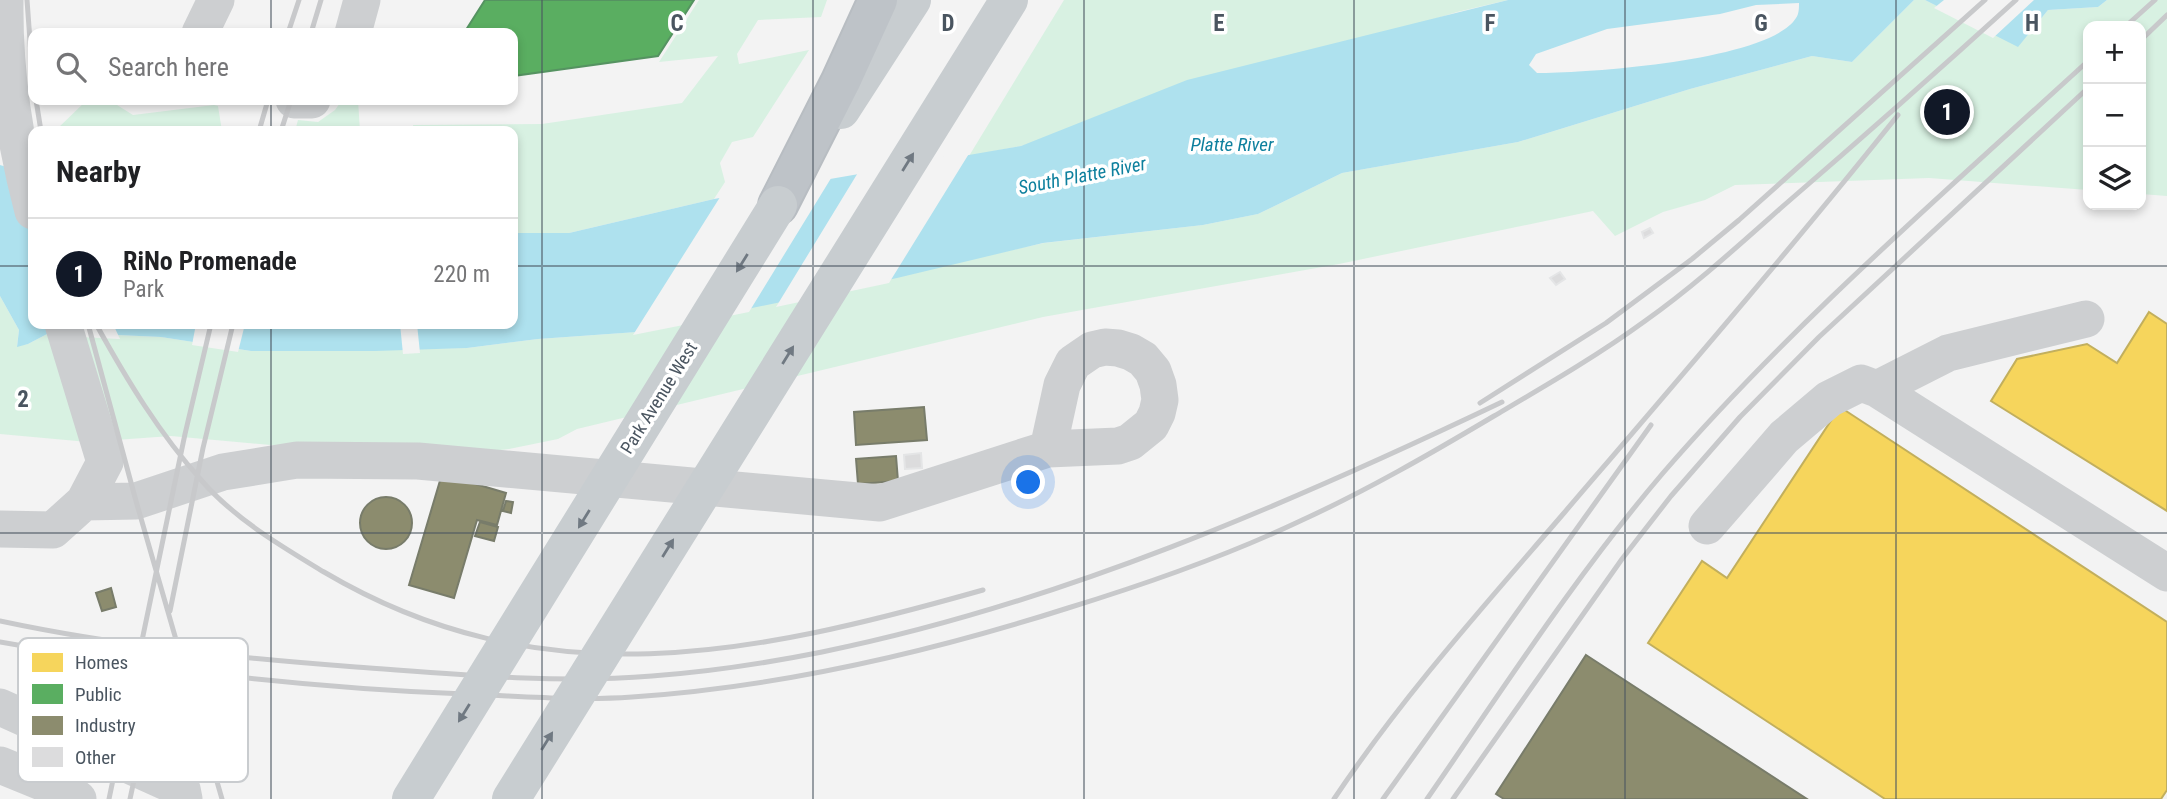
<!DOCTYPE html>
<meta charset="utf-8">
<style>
body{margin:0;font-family:"Roboto Condensed",sans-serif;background:#f2f2f2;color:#202124}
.controls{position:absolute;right:21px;top:21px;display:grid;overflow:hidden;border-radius:14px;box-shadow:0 4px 10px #0003}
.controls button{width:63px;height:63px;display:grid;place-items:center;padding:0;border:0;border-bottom:2px solid #e0e0e0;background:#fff;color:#202124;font:35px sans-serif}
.you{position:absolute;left:1029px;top:483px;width:24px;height:24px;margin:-18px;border:5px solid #fff;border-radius:50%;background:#1a73e8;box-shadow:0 0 0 10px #1a73e833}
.badge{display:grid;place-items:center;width:46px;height:46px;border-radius:50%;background:#111827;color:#fff;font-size:23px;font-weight:700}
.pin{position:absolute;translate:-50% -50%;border:4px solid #fff;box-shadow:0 2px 7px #0006}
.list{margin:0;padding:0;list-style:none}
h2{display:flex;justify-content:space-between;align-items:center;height:91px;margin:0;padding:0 28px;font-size:30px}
h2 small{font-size:23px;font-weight:400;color:#757577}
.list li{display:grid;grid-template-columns:46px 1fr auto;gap:21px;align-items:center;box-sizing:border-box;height:112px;padding:0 28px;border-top:2px solid #e0e0e0}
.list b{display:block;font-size:26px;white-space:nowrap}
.list p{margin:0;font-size:23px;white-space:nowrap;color:#757577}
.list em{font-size:23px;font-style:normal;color:#757577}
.icon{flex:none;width:38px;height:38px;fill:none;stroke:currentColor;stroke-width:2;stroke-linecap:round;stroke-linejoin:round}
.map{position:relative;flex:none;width:2167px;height:799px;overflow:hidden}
.search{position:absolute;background:#fff;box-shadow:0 4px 10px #0003;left:28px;top:28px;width:490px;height:77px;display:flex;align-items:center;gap:18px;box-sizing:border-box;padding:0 24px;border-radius:14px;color:#757577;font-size:26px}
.panel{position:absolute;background:#fff;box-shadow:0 4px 10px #0003;left:28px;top:126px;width:490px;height:203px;border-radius:14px}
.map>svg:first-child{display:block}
.green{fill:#d8f1e2}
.water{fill:#aee1ee;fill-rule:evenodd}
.pier{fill:#f3f3f3}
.homes{fill:#f6d55c;stroke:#c2af5d;stroke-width:2}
.public{fill:#5aae61;stroke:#559361;stroke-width:2}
.industry{fill:#8c8c6e;stroke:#787c6a;stroke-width:2}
.building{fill:#dcdcdd;stroke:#e4e5e6;stroke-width:2}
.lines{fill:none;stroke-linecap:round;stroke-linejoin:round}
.highway-casing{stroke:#b8bdc2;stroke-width:42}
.minor{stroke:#cdcfd1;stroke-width:37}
.major{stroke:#c8cdd0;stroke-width:38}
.highway{stroke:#bec3c8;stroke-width:38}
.rail{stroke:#c8c9cb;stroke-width:5}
.major-bridge{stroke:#c8cdd0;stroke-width:38}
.oneway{fill:#707982}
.grid{fill:none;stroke:#4a5560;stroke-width:2;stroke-opacity:0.55}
.labels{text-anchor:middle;stroke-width:7;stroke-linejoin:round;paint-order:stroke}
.street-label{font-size:18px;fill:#4a5560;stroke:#fff}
.water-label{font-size:19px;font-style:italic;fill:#0e809e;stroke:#fff}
.key{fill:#fff;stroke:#c9cccf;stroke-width:2}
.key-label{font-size:19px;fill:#4a5560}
.grid-label{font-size:23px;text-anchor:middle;font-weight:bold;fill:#4a5560;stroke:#fff;stroke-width:7;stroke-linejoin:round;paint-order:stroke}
</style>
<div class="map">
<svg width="2167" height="799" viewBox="0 0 2167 799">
<rect width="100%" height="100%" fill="#f3f3f3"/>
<path class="green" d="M699 0H827L821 17 758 20 737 54 739 64 809 50 753 137 732 142 720 163 725 182 714 199 569 233H513V131H414L413 125 542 124 682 103 718 56 659 62Z
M1064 0H1508L1457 12 1021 146 969 156Z
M1914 0H1925L2018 46 2048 10 2098 7 2107 0H2167V196L2141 194V26H2088V190L1929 178 1735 185 1705 200 1663 212 1615 236 1593 211 1339 264 1043 317 577 429 558 439 509 449 450 456 403 457 171 436 88 442 0 434V296L19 330 17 346 28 344 51 332 161 337 251 351 467 348 538 339 637 332 1044 243 1203 225 1258 214 1342 173 1518 142 1690 89 1812 56 1852 62Z
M87 100H109L133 115 214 105 218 106 222 131H58L57 129Z
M342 100H358L360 131H295L298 120 318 122 335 110Z"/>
<path class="water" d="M1508 0H1914L1852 62 1812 56 1690 89 1518 142 1342 173 1258 214 1203 225 1043 243 897 278 637 332 538 339 467 348 375 351H251L161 337 51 332 28 344 17 347 19 330 0 296V165L33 175V324H513V233H569L714 199 1021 146 1187 80ZM1799 3C1799 8 1799 14 1796 18 1769 61 1587 73 1537 73L1529 65 1536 54 1607 29 1720 14 1756 5Z
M1925 0H2107L2098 7 2048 10 2018 47Z"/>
<path class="pier" d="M1944 0H2034L1993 38 1934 8Z
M970 152 889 283 776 307 859 171Z
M833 175 749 312 633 335 722 194Z
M57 324H113L120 339 60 336Z
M196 324H245L238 352 192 345Z
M400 324H417L420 353 403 354Z"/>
<path class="homes" d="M2149 312 2167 324V511L1991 401 2017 359 2087 344 2117 363Z
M1840 407 2167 622V790L2161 799H1885L1648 643 1702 561 1727 578Z"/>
<path class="public" d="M485 0H694L658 56 513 76V33H464Z"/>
<path class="industry" d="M924 407 927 440 856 445 854 412Z
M896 456 898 481 858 484 856 459Z
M442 474 506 493 497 525 477 520 454 598 409 585Z
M360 523a26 26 0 1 1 52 0a26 26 0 1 1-52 0Z
M506 501 513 502 511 513 503 511Z
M480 522 498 527 494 541 475 536Z
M111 588 116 607 102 611 96 593Z
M1586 655 1807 799H1504L1496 794Z"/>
<path class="building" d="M1650 228 1653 233 1644 238 1642 232Z
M1560 272 1565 279 1556 285 1550 278Z
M921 453 922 468 905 469 904 455Z"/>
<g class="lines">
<defs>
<path id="highway" d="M778 205 841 81 878 0"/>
</defs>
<use href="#highway" class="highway-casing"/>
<path class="minor" d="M5 0C4 71 15 143 33 211
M200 33 216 0
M353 33 362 0
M294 100H312
M1877 389 1948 353 2086 319
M84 502 136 501 223 472 297 460 418 461 880 503 1048 449 1118 446 1130 442 1151 425 1157 413 1160 400 1158 385 1153 371 1143 359 1131 352 1118 348 1105 347 1092 350 1073 363 1062 385 1048 449
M1707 526 1784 437 1829 399 1861 383 1877 389 2167 573
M0 529 53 530 84 502 105 462 63 324
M0 707 182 789 184 799
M0 765 71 794 78 799"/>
<path class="major" d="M841 110 912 0"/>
<use href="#highway" class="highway"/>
<path class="rail" d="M27 0 33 81
M2126 26 2155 0
M288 33 299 0
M311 33 321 0
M2141 40 2167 15
M36 100 41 131
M259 131 268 100
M281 131 291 100
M88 324 136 501 222 799
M96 324C127 380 159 433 202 481 235 519 281 546 324 572 542 701 754 655 983 590
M1480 403 1606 323 1692 259 1739 220 1985 0
M170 611 203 448 233 324
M0 621C117 646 237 658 356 667 454 674 554 684 652 676 709 672 767 663 822 652 1058 604 1286 505 1502 402
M0 642C154 670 309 688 465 694 521 696 576 701 632 697 781 687 927 653 1068 608 1146 584 1224 557 1298 522 1366 491 1430 454 1494 416 1545 386 1597 356 1645 321 1693 287 1738 246 1782 207 1861 139 1939 70 2016 0
M109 799 185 434 211 324
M130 799 160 659
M1334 799C1402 697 1484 606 1564 513 1677 381 1790 250 1898 115
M1383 799 1651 425
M1427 799C1503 689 1576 575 1663 473 1792 324 1943 194 2088 61
M1453 799 1622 559 1671 496 1740 417 1819 337 2088 88"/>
<path class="major-bridge" d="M411 799 778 205
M511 799 1009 0"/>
</g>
<defs><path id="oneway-solid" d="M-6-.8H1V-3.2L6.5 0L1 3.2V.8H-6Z" transform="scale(1.75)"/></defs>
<g class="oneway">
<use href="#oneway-solid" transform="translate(908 162) rotate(-58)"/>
<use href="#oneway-solid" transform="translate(742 263) rotate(122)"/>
<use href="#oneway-solid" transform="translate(788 355) rotate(-58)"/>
<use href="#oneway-solid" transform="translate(584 519) rotate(122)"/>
<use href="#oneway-solid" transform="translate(668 548) rotate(-58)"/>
<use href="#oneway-solid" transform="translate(464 713) rotate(122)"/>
<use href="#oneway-solid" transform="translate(547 741) rotate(-58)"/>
</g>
<path class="grid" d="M271 0V33M542 0V799M813 0V799M1084 0V799M1354 0V799M1625 0V799M1896 0V799M271 100V131M0 266H33M513 266H2167M271 324V799M0 533H2167"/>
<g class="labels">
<g class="street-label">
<text transform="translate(659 398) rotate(-58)" y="6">Park Avenue West</text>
</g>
<g class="water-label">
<text x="1232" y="151">Platte River</text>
<text transform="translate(1082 175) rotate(-11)" y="7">South Platte River</text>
</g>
</g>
<rect x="18" y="638" width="230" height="144" rx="10" class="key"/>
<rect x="32" y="653" width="31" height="19" fill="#f6d55c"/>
<rect x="32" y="684" width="31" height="20" fill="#5aae61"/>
<rect x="32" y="716" width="31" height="19" fill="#8c8c6e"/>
<rect x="32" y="747" width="31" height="20" fill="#dcdcdd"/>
<g class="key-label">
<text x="75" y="669">Homes</text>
<text x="75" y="701">Public</text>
<text x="75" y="732">Industry</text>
<text x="75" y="764">Other</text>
</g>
<g class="grid-label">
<text x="677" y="31">C</text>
<text x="948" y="31">D</text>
<text x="1219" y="31">E</text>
<text x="1490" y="31">F</text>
<text x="1761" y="31">G</text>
<text x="2032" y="31">H</text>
<text x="23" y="407">2</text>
</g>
</svg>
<div class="controls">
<button>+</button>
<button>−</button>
<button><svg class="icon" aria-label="layers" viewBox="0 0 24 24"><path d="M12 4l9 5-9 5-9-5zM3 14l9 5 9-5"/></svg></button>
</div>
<div class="you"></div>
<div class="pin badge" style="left:1947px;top:112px">1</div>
<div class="search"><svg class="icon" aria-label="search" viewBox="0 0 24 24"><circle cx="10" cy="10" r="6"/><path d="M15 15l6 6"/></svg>Search here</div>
<section class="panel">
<h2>Nearby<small></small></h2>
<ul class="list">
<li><span class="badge">1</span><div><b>RiNo Promenade</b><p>Park</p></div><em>220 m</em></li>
</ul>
</section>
</div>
